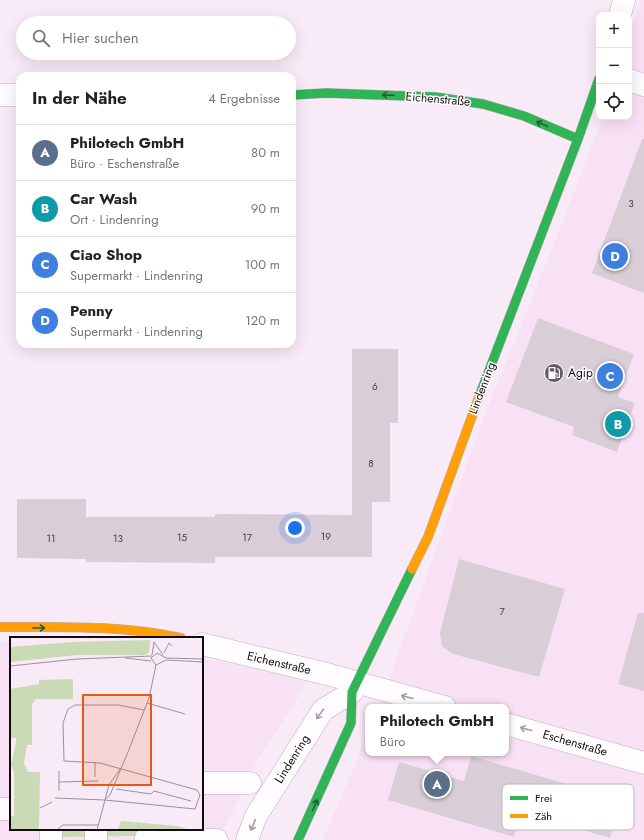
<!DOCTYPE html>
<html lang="de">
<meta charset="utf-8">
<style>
body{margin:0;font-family:Jost,sans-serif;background:#f2f2f2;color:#222}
.controls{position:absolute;right:12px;top:12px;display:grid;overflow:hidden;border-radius:8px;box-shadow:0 4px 16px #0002}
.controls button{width:36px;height:36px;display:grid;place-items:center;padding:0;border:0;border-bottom:1px solid #e0e0e0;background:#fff;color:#222;font:20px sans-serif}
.you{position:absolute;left:295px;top:528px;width:14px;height:14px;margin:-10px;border:3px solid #fff;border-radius:50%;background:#1a73e8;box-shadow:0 0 0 6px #1a73e833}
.badge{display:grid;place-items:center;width:26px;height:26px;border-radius:50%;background:#635962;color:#fff;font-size:13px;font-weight:700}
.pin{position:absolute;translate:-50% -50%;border:2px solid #fff;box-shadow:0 1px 4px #0006}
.popup{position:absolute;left:365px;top:704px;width:144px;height:52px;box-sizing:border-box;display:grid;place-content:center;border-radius:8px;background:#fff;filter:drop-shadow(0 1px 3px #0005);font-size:13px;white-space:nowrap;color:#767676}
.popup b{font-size:15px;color:#222}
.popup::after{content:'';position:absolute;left:50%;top:100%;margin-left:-8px;border:8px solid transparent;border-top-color:#fff}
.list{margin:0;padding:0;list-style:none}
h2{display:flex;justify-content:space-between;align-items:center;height:52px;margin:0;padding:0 16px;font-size:17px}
h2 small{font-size:13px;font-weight:400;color:#767676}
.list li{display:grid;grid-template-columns:26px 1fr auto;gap:12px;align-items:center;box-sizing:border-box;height:56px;padding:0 16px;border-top:1px solid #e0e0e0}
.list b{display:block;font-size:15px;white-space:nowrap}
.list p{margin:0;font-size:13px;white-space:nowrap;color:#767676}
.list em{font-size:13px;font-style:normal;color:#767676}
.icon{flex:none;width:22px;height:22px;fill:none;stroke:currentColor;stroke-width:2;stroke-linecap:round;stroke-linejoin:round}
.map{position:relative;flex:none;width:644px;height:840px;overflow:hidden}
.search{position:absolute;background:#fff;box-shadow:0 4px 16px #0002;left:16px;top:16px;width:280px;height:44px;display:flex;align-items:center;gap:10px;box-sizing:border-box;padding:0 14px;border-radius:22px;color:#767676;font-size:15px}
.panel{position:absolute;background:#fff;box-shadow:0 4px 16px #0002;left:16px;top:72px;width:280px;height:276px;border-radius:12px}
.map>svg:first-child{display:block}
.built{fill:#f9e1f5}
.green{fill:#c9dab5}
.building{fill:#d9ced8}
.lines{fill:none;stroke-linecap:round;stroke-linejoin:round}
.street-casing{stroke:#bcb0ba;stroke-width:23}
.fast-casing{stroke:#bcb0ba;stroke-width:10}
.slow-casing{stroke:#bcb0ba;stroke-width:10}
.street{stroke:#fefcfe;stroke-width:22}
.fast{stroke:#30b455;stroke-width:9}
.slow{stroke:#ff9f0a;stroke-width:9}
.oneway{stroke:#226034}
.oneway2{stroke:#a09ca0}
.labels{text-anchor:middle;stroke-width:3;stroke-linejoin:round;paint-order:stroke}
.number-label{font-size:10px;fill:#443c44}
.street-label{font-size:12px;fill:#130b12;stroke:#fff}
.poi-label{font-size:12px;fill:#130b12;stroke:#fff;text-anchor:start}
.inset-road{fill:none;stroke:#9c919b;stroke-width:1}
.view{fill:#e8590c;fill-opacity:0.15;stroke:#e8590c;stroke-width:2}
.inset-edge{fill:none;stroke:#130b12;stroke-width:2}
.key{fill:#fff;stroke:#b8b6b8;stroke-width:1}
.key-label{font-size:11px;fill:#130b12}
</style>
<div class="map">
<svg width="644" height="840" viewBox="0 0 644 840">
<rect width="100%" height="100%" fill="#f8eaf6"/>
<path class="built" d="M641 0H644V840H323L368 733V753H506V707H379L487 409 552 249 603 117H629V36Z
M0 641H11V829H202V658L309 680 257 761 219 840H0Z"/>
<path class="green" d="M57 829H138V836L57 837Z"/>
<path class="building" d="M642 139H644V293L592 273Z
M538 318 634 354 618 397 635 403 617 452 572 435 574 427 506 402Z
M352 349H398V423H390V502H372V557H215V563L86 562V559L17 558V499H86V517H215V514L352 515Z
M459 559 565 589 539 677 453 654 442 646 440 633Z
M638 613H644V691L618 684Z
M471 756 621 800 610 838 522 812 514 837 388 800 399 762 464 781Z"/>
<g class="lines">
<defs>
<path id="street" d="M620 15 624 0
M629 80 644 85
M0 95H20
M202 644 327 674 445 707
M506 724 644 763
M202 783H250
M0 809H11
M51 829V840
M96 829V840
M146 838 217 840
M247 840 256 816 323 710 352 692"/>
<path id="fast" d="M292 95 326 93 435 97 483 104 524 116 578 139
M480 394 578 139 599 79
M298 840 351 723 352 692 412 569"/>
<path id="slow" d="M412 569 428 537 480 394
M0 627C61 627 121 625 181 638"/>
</defs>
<use href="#street" class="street-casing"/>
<use href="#fast" class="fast-casing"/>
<use href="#slow" class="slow-casing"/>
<use href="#street" class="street"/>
<use href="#fast" class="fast"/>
<use href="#slow" class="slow"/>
</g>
<defs><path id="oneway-shaft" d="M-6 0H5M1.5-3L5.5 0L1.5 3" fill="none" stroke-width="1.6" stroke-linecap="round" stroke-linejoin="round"/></defs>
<g class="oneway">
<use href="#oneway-shaft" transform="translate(388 95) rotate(-178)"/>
<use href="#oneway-shaft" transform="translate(542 124) rotate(-157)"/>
<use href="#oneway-shaft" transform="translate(39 628)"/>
<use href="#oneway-shaft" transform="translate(315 805) rotate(-66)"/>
</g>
<g class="oneway2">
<use href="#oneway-shaft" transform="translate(407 697) rotate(-165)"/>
<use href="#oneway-shaft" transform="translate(320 714) rotate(126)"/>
<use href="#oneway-shaft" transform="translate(526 729) rotate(-165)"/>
<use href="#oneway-shaft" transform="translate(253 825) rotate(113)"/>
</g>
<defs>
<symbol id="fuel-disc" viewBox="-11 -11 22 22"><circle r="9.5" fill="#635962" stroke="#fff"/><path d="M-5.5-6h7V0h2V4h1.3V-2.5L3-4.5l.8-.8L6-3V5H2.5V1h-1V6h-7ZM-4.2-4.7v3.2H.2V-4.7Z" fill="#fff"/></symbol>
</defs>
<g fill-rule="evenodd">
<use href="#fuel-disc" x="543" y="362" width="22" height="22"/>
</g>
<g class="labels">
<g class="number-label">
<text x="631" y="207">3</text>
<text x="375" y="390">6</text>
<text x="371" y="467">8</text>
<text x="326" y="540">19</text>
<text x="182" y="541">15</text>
<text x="247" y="541">17</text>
<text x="51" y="542">11</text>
<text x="118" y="542">13</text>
<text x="502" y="615">7</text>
</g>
<g class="street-label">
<text transform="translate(438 99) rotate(5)" y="4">Eichenstraße</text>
<text transform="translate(482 388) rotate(-69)" y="4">Lindenring</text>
<text transform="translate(279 663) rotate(13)" y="4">Eichenstraße</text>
<text transform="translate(575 743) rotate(16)" y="4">Eschenstraße</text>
<text transform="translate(292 759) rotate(-58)" y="4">Lindenring</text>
</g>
<g class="poi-label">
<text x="568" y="377">Agip</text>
</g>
</g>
<g transform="translate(10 637)">
<rect width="193" height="193" fill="#f8eaf6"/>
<path d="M140 3 139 16 135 18H67L0 25V10L63 5ZM63 42V62H26L22 67V108H17L14 126 18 135H30L29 193H0V179H4V135L1 128 6 106V101H0V52L29 47V43ZM111 184 167 189 181 193H108Z" fill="#c9dab5"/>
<path class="inset-road" d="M144 5 153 18M154 16 159 6 162 9M142 18 144 5M115 21 141 24M193 22 156 21 147 16 141 21 146 28 156 23 193 25M0 29 67 22 142 19M137 66 175 77M85 125V140M49 134V154M49 145 88 144M106 152 141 157 144 154 181 164M45 161 95 163 185 172 190 158 187 153 90 126 54 124 53 86 58 72 65 68H108L134 73M95 162 100 158 118 115 139 61 146 28M30 171 42 165M47 193 53 188H88M87 193 99 148 110 132"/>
<path class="view" d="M73 58H141V148H73Z"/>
<rect width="193" height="193" class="inset-edge"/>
</g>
<rect x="502" y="784" width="132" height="46" rx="6" class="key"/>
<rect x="510" y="796" width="18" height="4" fill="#30b455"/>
<rect x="510" y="814" width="18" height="4" fill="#ff9f0a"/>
<g class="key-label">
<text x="535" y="802">Frei</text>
<text x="535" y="820">Zäh</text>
</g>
</svg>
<div class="controls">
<button>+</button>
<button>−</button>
<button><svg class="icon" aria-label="locate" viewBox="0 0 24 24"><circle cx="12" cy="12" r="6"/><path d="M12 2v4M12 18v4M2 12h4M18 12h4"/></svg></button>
</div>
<div class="you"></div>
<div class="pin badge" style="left:437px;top:784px;background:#5c6f8a">A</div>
<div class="popup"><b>Philotech GmbH</b>Büro</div>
<div class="pin badge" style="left:618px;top:424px;background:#0f9aa8">B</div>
<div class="pin badge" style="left:610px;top:376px;background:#3f7fe0">C</div>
<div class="pin badge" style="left:615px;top:256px;background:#3f7fe0">D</div>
<div class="search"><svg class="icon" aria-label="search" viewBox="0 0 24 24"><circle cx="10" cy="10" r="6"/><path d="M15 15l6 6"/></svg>Hier suchen</div>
<section class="panel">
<h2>In der Nähe<small>4 Ergebnisse</small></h2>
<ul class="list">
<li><span class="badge" style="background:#5c6f8a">A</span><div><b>Philotech GmbH</b><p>Büro · Eschenstraße</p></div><em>80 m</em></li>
<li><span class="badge" style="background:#0f9aa8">B</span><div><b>Car Wash</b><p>Ort · Lindenring</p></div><em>90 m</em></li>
<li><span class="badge" style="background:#3f7fe0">C</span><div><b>Ciao Shop</b><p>Supermarkt · Lindenring</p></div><em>100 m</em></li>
<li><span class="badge" style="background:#3f7fe0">D</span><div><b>Penny</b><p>Supermarkt · Lindenring</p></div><em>120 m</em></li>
</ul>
</section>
</div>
